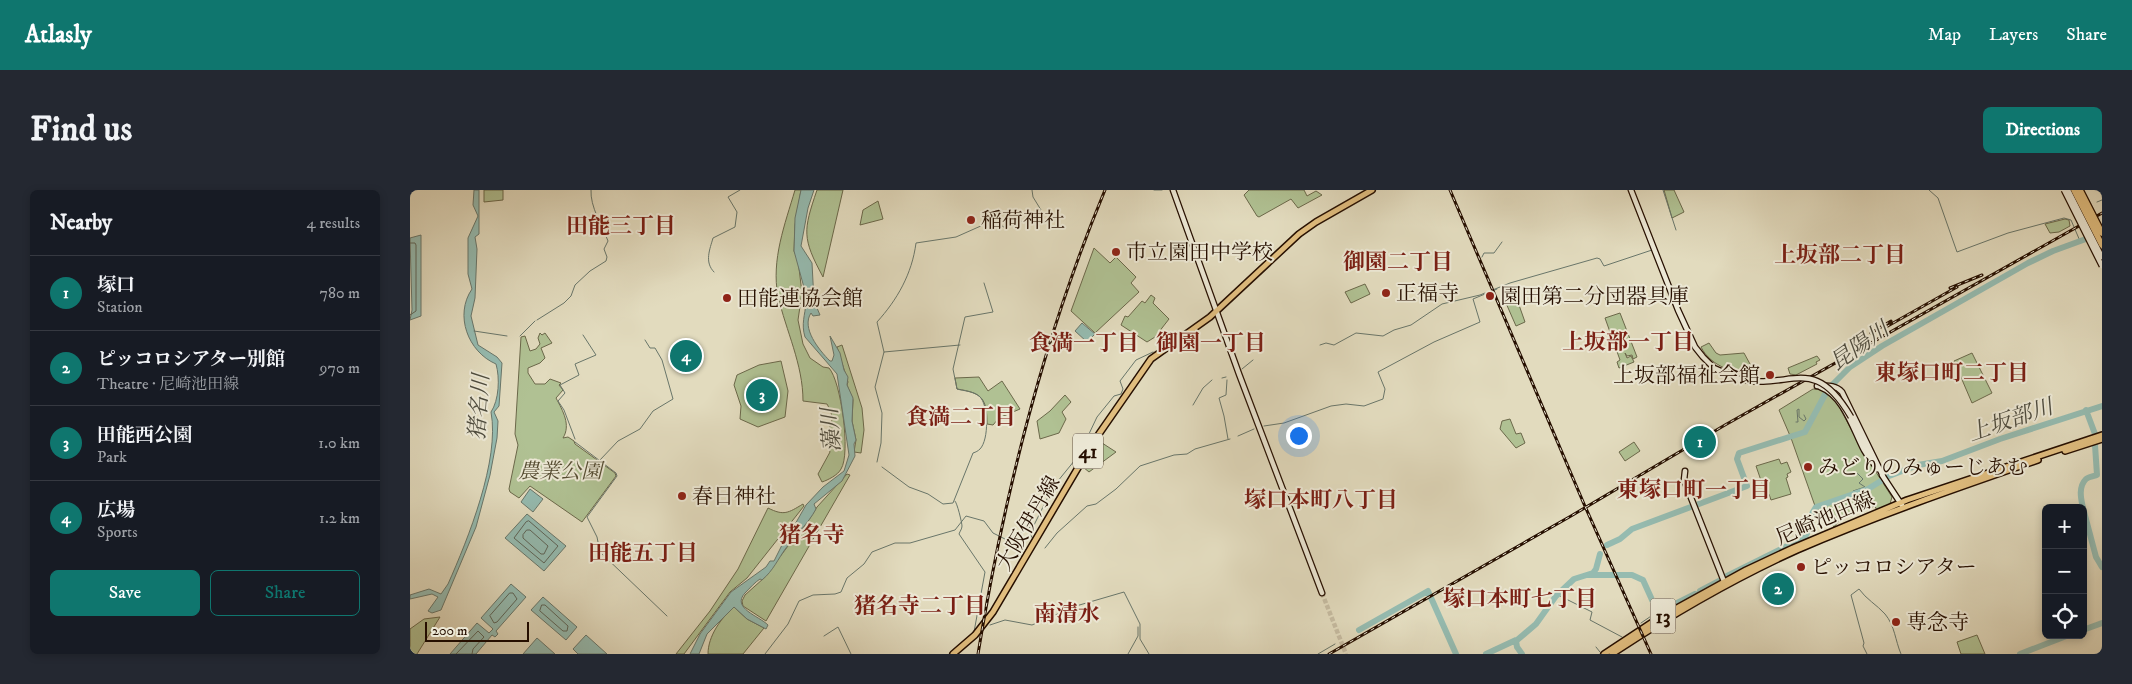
<!DOCTYPE html>
<meta charset="utf-8">
<style>
body{margin:0;font-family:"IM FELL DW Pica","Noto Serif JP",serif;background:#242831;color:#f1f3f6}
.controls{position:absolute;right:15px;bottom:15px;display:grid;overflow:hidden;border-radius:8px;box-shadow:0 2px 8px #0003}
.controls button{width:45px;height:45px;display:grid;place-items:center;padding:0;border:0;border-bottom:1px solid #363941;background:#171b24;color:#f1f3f6;font:25px sans-serif}
.scale{position:absolute;left:15px;bottom:12px;width:104px;box-sizing:border-box;padding-left:5px;border:2px solid #260f00;border-top:0;font-size:14px;line-height:18px;white-space:nowrap;color:#260f00;-webkit-text-stroke:4px #ece8d5;paint-order:stroke}
.you{position:absolute;left:888px;top:245px;width:18px;height:18px;margin:-12px;border:4px solid #fff;border-radius:50%;background:#1a73e8;box-shadow:0 0 0 8px #1a73e833}
.badge{display:grid;place-items:center;width:32px;height:32px;border-radius:50%;background:#0f766e;color:#fff;font-size:16px;font-weight:700}
.pin{position:absolute;translate:-50% -50%;border:2px solid #fff;box-shadow:0 1px 5px #0006}
.list{margin:0;padding:0;list-style:none}
h2{display:flex;justify-content:space-between;align-items:center;height:65px;margin:0;padding:0 20px;font-size:21px}
h2 small{font-size:16px;font-weight:400;color:#9ea1a6}
.list li{display:grid;grid-template-columns:32px 1fr auto;gap:15px;align-items:center;box-sizing:border-box;height:75px;padding:0 20px;border-top:1px solid #363941}
.list b{display:block;font-size:19px;white-space:nowrap}
.list p{margin:0;font-size:16px;white-space:nowrap;color:#9ea1a6}
.list em{font-size:16px;font-style:normal;color:#9ea1a6}
.actions{display:flex;gap:10px;padding:15px 20px}
.actions a{flex:1;padding:11px 0;border:1px solid #0f766e;border-radius:8px;text-align:center;font-size:18px;color:#0f766e}
.actions .main{background:#0f766e;color:#fff}
.icon{flex:none;width:28px;height:28px;fill:none;stroke:currentColor;stroke-width:2;stroke-linecap:round;stroke-linejoin:round}
.map{position:relative;flex:none;width:1692px;height:464px;overflow:hidden;border-radius:8px}
header{display:flex;align-items:center;gap:30px;box-sizing:border-box;height:70px;padding:0 25px;background:#0f766e;color:#fff}
header strong{font-size:24px}
nav{display:flex;gap:28px;margin-inline-start:auto;font-size:18px}
.intro{display:flex;align-items:center;justify-content:space-between;box-sizing:border-box;height:120px;padding:0 30px}
h1{margin:0;font-size:35px}
.button{padding:12px 22px;border-radius:8px;background:#0f766e;color:#fff;font-size:18px;font-weight:700}
main{display:flex;gap:30px;padding:0 30px}
aside{flex:1;background:#171b24;border-radius:8px;box-shadow:0 2px 8px #0003}
.map>svg:first-child{display:block}
.green{fill:#b0c193;stroke:#6b684a}
.water{fill:#95bbb0;stroke:#69766a}
.lines{fill:none;stroke-linecap:round;stroke-linejoin:round}
.shore{stroke:#5e6558;stroke-width:1}
.stream{stroke:#69766a;stroke-width:1}
.river{stroke:#95bbb0;stroke-width:6}
.secondary-tunnel{stroke:#c6bca2;stroke-width:4.5;stroke-dasharray:4.5 2;stroke-linecap:butt}
.secondary-casing{stroke:#260f00;stroke-width:7}
.primary-casing{stroke:#260f00;stroke-width:8}
.secondary{stroke:#ece8d5;stroke-width:4.5}
.primary{stroke:#e1be7f;stroke-width:5}
.rail-casing{stroke:#260f00;stroke-width:3}
.rail{stroke:#ece8d5;stroke-width:1;stroke-dasharray:4;stroke-linecap:butt}
.secondary-bridge-casing{stroke:#260f00;stroke-width:7;stroke-linecap:butt}
.motorway-bridge-casing{stroke:#260f00;stroke-width:8;stroke-linecap:butt}
.secondary-bridge{stroke:#ece8d5;stroke-width:4.5}
.motorway-bridge{stroke:#e1be7f;stroke-width:5.5}
.poi-dot{fill:#8f2418;stroke:#ece8d5;stroke-width:2}
.labels{text-anchor:middle;stroke-width:4;stroke-linejoin:round;paint-order:stroke}
.shield{fill:#ece8d5;stroke:#615040;stroke-width:1}
.shield-label{font-size:20px;font-weight:bold;fill:#260f00}
.poi-label{font-size:21px;fill:#260f00;stroke:#ece8d5;text-anchor:start}
.park-label{font-size:21px;font-style:italic;fill:#564d33;stroke:#ece8d5}
.street-label{font-size:21px;fill:#260f00;stroke:#ece8d5}
.neighbourhood-label{font-size:22px;font-weight:bold;fill:#7a1f14;stroke:#ece8d5}
.water-label{font-size:22px;font-style:italic;fill:#4d4b3e;stroke:#ece8d5}
</style>
<header>
<strong>Atlasly</strong>
<nav><a>Map</a><a>Layers</a><a>Share</a></nav>
</header>
<div class="intro"><h1>Find us</h1><a class="button">Directions</a></div>
<main>
<aside>
<h2>Nearby<small>4 results</small></h2>
<ul class="list">
<li><span class="badge">1</span><div><b>塚口</b><p>Station</p></div><em>780 m</em></li>
<li><span class="badge">2</span><div><b>ピッコロシアター別館</b><p>Theatre · 尼崎池田線</p></div><em>970 m</em></li>
<li><span class="badge">3</span><div><b>田能西公園</b><p>Park</p></div><em>1.0 km</em></li>
<li><span class="badge">4</span><div><b>広場</b><p>Sports</p></div><em>1.2 km</em></li>
</ul>
<div class="actions"><a class="main">Save</a><a>Share</a></div>
</aside>
<div class="map">
<svg width="1692" height="464" viewBox="0 0 1692 464">
<rect width="100%" height="100%" fill="#e2dbbe"/>
<filter id="stains"><feTurbulence type="fractalNoise" baseFrequency=".004" numOctaves="4"/><feColorMatrix values="0 0 0 0 .2 0 0 0 0 .09 0 0 0 0 .02 0 0 0 .5 -.17"/></filter>
<radialGradient id="worn" r=".72"><stop offset=".6" stop-color="#630" stop-opacity="0"/><stop offset="1" stop-color="#630" stop-opacity=".3"/></radialGradient>
<path class="green" d="M74 0H93V10L74 12Z
M385 0H391L385 35 384 61 388 70 392 103 388 130 393 154 400 168 413 177 419 178C431 191 441 264 431 279 428 285 418 290 412 292L408 284 420 262 416 247C421 232 426 230 417 214L393 211C393 174 376 141 368 106 361 70 375 34 385 0Z
M407 0H433L413 87C392 48 393 41 407 0Z
M839 0H894L897 6 906 1 912 5 888 18 881 9 849 27 847 26 834 5Z
M1254 0H1264L1274 22 1262 28Z
M468 11 473 29 450 35 453 20Z
M1655 29 1659 30 1660 36 1649 42 1640 43 1635 34Z
M684 58 700 73 706 67 726 87 721 93 729 102 685 143 661 121Z
M955 94 960 104 941 113 935 102Z
M1101 97 1103 98 1115 132 1106 136 1092 104Z
M741 105 745 108 743 113 759 129 745 147 737 152 711 135 715 126 718 127 732 111 735 113Z
M1210 123 1227 167 1223 169 1222 165 1217 166 1215 163 1217 168 1221 166 1224 172 1209 178 1207 172 1210 170 1195 128Z
M130 143 132 145 135 143 142 153 131 158 135 168 130 173 118 178V183L125 194H135L140 189 151 193 149 195 153 200 146 208C153 221 161 235 153 248L158 247 164 251 165 254 205 283 206 286 172 332 120 296 109 308 100 302 99 299 108 255 105 244 111 147 115 146 120 161 126 159 130 154 128 148Z
M1299 153 1306 163 1310 165 1334 163 1346 185C1326 184 1301 177 1291 157Z
M432 155 452 218 454 240 451 263 444 262 446 250 442 231 443 210 437 195 438 192 427 157Z
M1562 163 1582 203 1562 213 1544 171Z
M1407 166 1410 170 1406 172 1407 174 1386 185 1380 184 1378 178Z
M371 171 378 201 375 227 348 237 330 229 331 216 324 195 327 185 349 175Z
M569 187 578 201 592 191 610 219 589 228 583 235 577 234C577 208 572 203 547 199L545 188Z
M1403 199 1414 200 1427 213 1455 265 1482 307 1480 314 1467 321 1465 316 1432 327 1424 337 1405 316 1381 248 1369 220Z
M655 205 661 212 652 222 656 229 649 243 630 249 627 231 640 221Z
M1100 229 1106 244 1111 243 1115 253 1106 258 1090 239 1092 231Z
M689 251 706 262 679 282 673 277Z
M1224 252 1230 261 1215 271 1209 262Z
M1369 269 1371 274 1377 272 1381 282 1377 284 1378 287 1376 288 1381 304 1361 310 1359 304 1356 305 1346 276Z
M437 284 440 285 356 431 333 416 332 411 335 405 354 388 378 356 395 336 407 317Z
M393 314 394 316 337 388 320 402 274 464H266L300 421 328 379 358 318C374 326 378 323 393 314Z
M324 417 337 429 354 438 333 464H298C298 446 311 428 324 417Z
M30 427 7 464H0V439L14 429Z
M1567 445 1575 464H1551L1547 452Z"/>
<path class="water" d="M64 0H69V44L65 47 67 59 65 108 61 126 68 155 87 167 92 173 89 216 84 222 88 231 87 248 80 285 66 337 31 420 22 423 18 421 28 407 22 404 0 409V405L19 399 31 404 38 394C58 349 90 270 81 222 89 210 90 188 86 174 58 162 44 125 62 99L58 84V48L68 26 63 15Z
M391 0H404L398 18 391 56 402 73 404 111 410 125 403 126 401 123C391 138 409 160 420 171H422L424 165 420 146 430 163 434 180 438 187 437 195 443 208 442 231 446 250 444 254 445 266 432 291 404 314 406 319C398 334 386 344 376 358 368 369 363 381 352 390L350 389C345 392 340 398 335 403 321 418 349 426 358 435L356 439 337 429 324 417 297 444 289 464H280L290 444 321 402 356 377 360 371H364L376 347 384 336 396 315 413 297 434 281 439 265 427 184 395 147C391 134 395 125 396 113L398 112 384 61 385 28Z
M11 45V126L0 130 2 120 0 48Z
M672 133 685 144 677 152 665 141Z
M120 299 133 309 123 322 111 312Z
M117 324 156 356 134 381 95 348Z
M101 394 116 407 86 441 88 444 85 447 82 445 66 464H40L67 433 79 443 83 439 71 428Z
M133 407 167 437 156 450 121 420Z
M176 445 197 464H168L163 459Z
M127 448 145 464H113Z"/>
<g class="lines">
<path class="shore" d="M0 53H5L6 55V121L0 125
M119 331 148 356 134 373 104 348 116 332Z
M117 340H120L138 356 134 364H131L113 348V345Z
M100 403H103L107 409 87 432 84 433 80 426Z
M132 415H135L158 436 157 441H153L130 421Z
M46 464 68 441 74 447 63 459 62 464"/>
<path class="stream" d="M744 0H752
M1253 0 1266 40
M1519 0 1528 8 1547 62 1598 43 1654 28 1661 30 1670 51
M1687 12 1692 10
M1072 67 1074 63H1084L1092 52
M304 82C294 72 300 59 303 48L325 37 327 22 318 7 330 0
M127 130 154 113 161 106 165 95 180 81 196 71 197 67 194 59 198 51C192 35 180 17 181 0
M64 141 97 146
M110 146 125 131
M910 155 916 153 924 155 946 143 973 146 984 140 1001 135 1032 114 1070 105 1100 93 1187 68 1190 69 1194 76 1242 60
M474 162 467 132C487 110 502 84 506 53L546 47 582 31 588 30 593 37C606 33 621 30 631 20L623 7 622 0
M832 179 843 170
M812 188 816 187
M817 190 816 205 809 208 814 226 818 249
M783 215 793 198 802 190
M1386 232H1388L1387 220 1389 219V227L1394 231 1396 229 1394 225
M854 236 874 233 921 216 936 214 954 216 973 209 975 199 968 182 1024 152 1070 132 1063 109 1087 99
M828 246 844 239
M165 249 154 220 148 211 155 203 150 195 169 185 165 174 186 165 173 145
M165 252 206 283 207 286 177 327 187 347 190 362 257 426
M190 270 208 251 230 239 243 221 263 209 252 170 245 158H240L235 150
M467 272 471 253 472 223 465 197 474 162 550 155
M472 277 499 297 518 304 533 314 543 313 563 263C566 262 568 261 570 259 579 250 579 214 569 206 563 201 554 201 547 199L543 179 555 127 583 122 574 93
M1444 304 1443 301 1455 297 1449 293 1453 289 1447 283
M545 311C547 312 552 333 552 336 552 339 550 341 549 344L575 382 564 442
M618 340 623 349
M635 358 647 343 677 316 686 314 706 299 730 276 764 265 777 264 785 259 820 249
M1150 406 1182 422 1180 430 1212 447
M1231 433 1247 422
M580 435 595 430 622 435 666 416 714 402 730 434V449L739 464
M414 446 428 437 441 464
M1186 457 1190 462
M355 464 378 434 389 411 403 405 425 404 431 402 437 388 454 374 462 362 485 353H500L545 340 556 326 574 331 583 343 597 350 624 335 643 297 669 265 687 227 704 206 711 204 713 199 710 191 726 170 743 162
M539 464 550 455
M718 464 728 446V437
M908 464 925 454
M1457 464 1453 456 1454 453 1441 405 1449 399C1456 409 1467 415 1475 424 1485 436 1485 450 1491 464"/>
<path class="river" d="M1676 220 1685 244
M1673 318C1671 309 1668 297 1676 289 1678 287 1684 286 1687 285L1685 255
M1673 318 1686 367 1692 377
M1197 355 1210 349 1222 339 1337 296 1327 269 1329 263 1395 242 1418 199 1440 177 1472 156 1618 73 1643 61 1684 46
M1178 385H1222L1233 390 1248 423 1262 416
M1317 386 1395 347 1402 334 1400 327 1406 317 1458 299 1479 286 1508 275 1532 271 1590 249 1692 216
M1290 401 1309 391
M1267 413 1285 404
M949 440 1018 401 1046 464
M1673 440 1692 433
M1076 464 1106 450
M1112 464 1107 457 1106 451 1126 434 1146 406 1164 389 1183 383 1186 379 1190 364
M1610 464 1659 445"/>
<path class="secondary-tunnel" d="M912 403 936 464"/>
<defs>
<path id="secondary" d="M763 0 829 184 912 403
M1221 0 1268 120 1285 157 1293 167 1304 178 1329 189
M1407 196C1416 196 1425 194 1432 202L1473 286
M1410 197C1434 206 1443 239 1454 260 1458 267 1463 273 1468 279
M1441 227 1462 268
M1275 281 1274 290 1315 394
M1472 285 1493 317"/>
<path id="primary" d="M1655 261 1692 249
M543 464 565 445 583 422 682 254 741 169 800 127 889 44 906 32 962 0
M1194 464 1247 429 1336 380 1383 358 1497 310 1692 245
M1202 464C1261 425 1323 389 1387 360 1466 326 1547 298 1628 270"/>
</defs>
<use href="#secondary" class="secondary-casing"/>
<use href="#primary" class="primary-casing"/>
<use href="#secondary" class="secondary"/>
<use href="#primary" class="primary"/>
<defs>
<path id="rail" d="M1040 0 1174 314 1241 464
M1540 98 1572 85
M1476 137 1547 97
M1461 143 1481 131
M568 464C594 305 633 149 695 0
M919 464 1161 326 1315 235 1692 23"/>
</defs>
<use href="#rail" class="rail-casing"/>
<use href="#rail" class="rail"/>
<defs>
<path id="secondary-bridge" d="M1654 0 1692 76
M1658 0 1692 67
M1329 189C1381 201 1403 162 1441 227"/>
<path id="motorway-bridge" d="M1664 0 1692 55
M1670 0 1692 43"/>
</defs>
<use href="#secondary-bridge" class="secondary-bridge-casing"/>
<use href="#motorway-bridge" class="motorway-bridge-casing"/>
<use href="#secondary-bridge" class="secondary-bridge"/>
<use href="#motorway-bridge" class="motorway-bridge"/>
</g>
<g class="poi-dot">
<circle cx="561" cy="30" r="5"/>
<circle cx="706" cy="62" r="5"/>
<circle cx="976" cy="103" r="5"/>
<circle cx="1080" cy="106" r="5"/>
<circle cx="317" cy="108" r="5"/>
<circle cx="1360" cy="185" r="5"/>
<circle cx="1398" cy="277" r="5"/>
<circle cx="272" cy="306" r="5"/>
<circle cx="1391" cy="377" r="5"/>
<circle cx="1486" cy="432" r="5"/>
</g>
<g class="labels">
<g class="shield">
<rect x="663" y="243.5" width="30" height="35" rx="4"/>
<rect x="1240.5" y="408.5" width="25" height="35" rx="4"/>
</g>
<g class="shield-label">
<text x="678" y="268">41</text>
<text x="1253" y="433">13</text>
</g>
<g class="poi-label">
<text x="571" y="37">稲荷神社</text>
<text x="716" y="69">市立園田中学校</text>
<text x="986" y="110">正福寺</text>
<text x="1090" y="113">園田第二分団器具庫</text>
<text x="327" y="115">田能連協会館</text>
<text x="1350" y="192" text-anchor="end">上坂部福祉会館</text>
<text x="1408" y="284">みどりのみゅーじあむ</text>
<text x="282" y="313">春日神社</text>
<text x="1401" y="384">ピッコロシアター</text>
<text x="1496" y="439">専念寺</text>
</g>
<g class="park-label">
<text x="150" y="288">農業公園</text>
</g>
<g class="street-label">
<text transform="translate(1415 328) rotate(-23)" y="7">尼崎池田線</text>
<text transform="translate(618 333) rotate(-60)" y="7">大阪伊丹線</text>
</g>
<g class="neighbourhood-label">
<text x="211" y="43">田能三丁目</text>
<text x="1430" y="72">上坂部二丁目</text>
<text x="988" y="79">御園二丁目</text>
<text x="1218" y="159">上坂部一丁目</text>
<text x="674" y="160">食満一丁目</text>
<text x="801" y="160">御園一丁目</text>
<text x="1542" y="190">東塚口町二丁目</text>
<text x="551" y="234">食満二丁目</text>
<text x="1284" y="307">東塚口町一丁目</text>
<text x="911" y="317">塚口本町八丁目</text>
<text x="402" y="352">猪名寺</text>
<text x="233" y="370">田能五丁目</text>
<text x="1110" y="416">塚口本町七丁目</text>
<text x="510" y="423">猪名寺二丁目</text>
<text x="657" y="431">南清水</text>
</g>
<g class="water-label">
<text transform="translate(1449 155) rotate(-35)" y="8">昆陽川</text>
<text transform="translate(68 217) rotate(-86)" y="8">猪名川</text>
<text transform="translate(1600 229) rotate(-19)" y="8">上坂部川</text>
<text transform="translate(420 240) rotate(-94)" y="8">藻川</text>
</g>
</g>
<rect width="100%" height="100%" filter="url(#stains)"/>
<rect width="100%" height="100%" fill="url(#worn)"/>
</svg>
<div class="controls">
<button>+</button>
<button>−</button>
<button><svg class="icon" aria-label="locate" viewBox="0 0 24 24"><circle cx="12" cy="12" r="6"/><path d="M12 2v4M12 18v4M2 12h4M18 12h4"/></svg></button>
</div>
<div class="scale">200 m</div>
<div class="you"></div>
<div class="pin badge" style="left:1290px;top:252px">1</div>
<div class="pin badge" style="left:1368px;top:399px">2</div>
<div class="pin badge" style="left:352px;top:205px">3</div>
<div class="pin badge" style="left:276px;top:166px">4</div>
</div>
</main>
